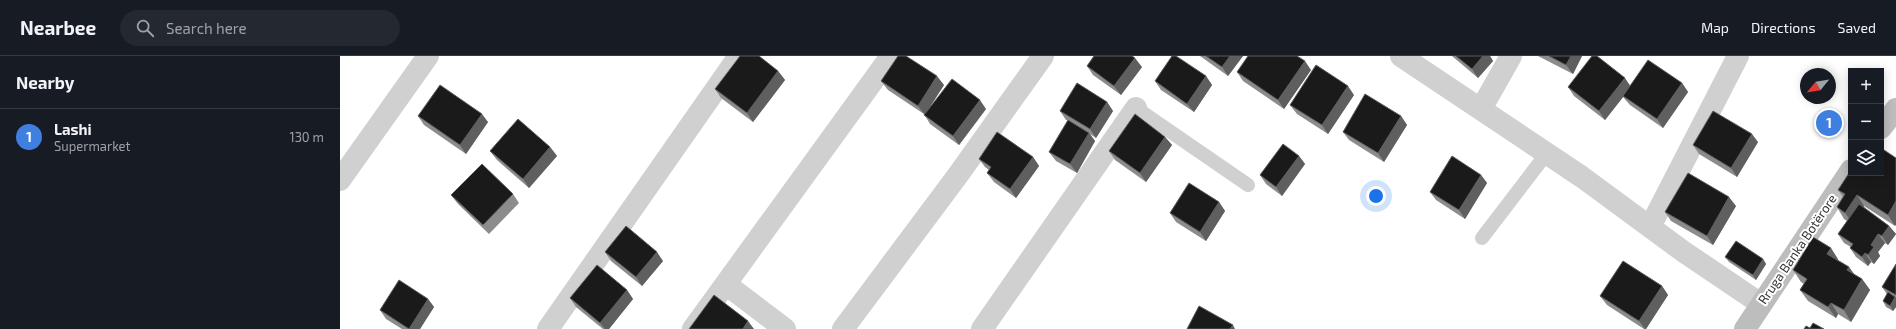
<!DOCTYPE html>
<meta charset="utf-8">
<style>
body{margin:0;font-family:"Exo 2",sans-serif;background:#242831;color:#f1f3f6}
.controls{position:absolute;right:12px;top:12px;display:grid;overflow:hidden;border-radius:0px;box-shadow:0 2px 10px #0003}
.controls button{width:36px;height:36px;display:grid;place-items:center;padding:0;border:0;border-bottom:1px solid #363941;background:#171b24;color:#f1f3f6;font:20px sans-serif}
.compass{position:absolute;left:1460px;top:12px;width:36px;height:36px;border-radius:50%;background:#171b24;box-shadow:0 2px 10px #0003;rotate:240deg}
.you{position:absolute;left:1036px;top:140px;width:14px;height:14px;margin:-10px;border:3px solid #fff;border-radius:50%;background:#1a73e8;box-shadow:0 0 0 6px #1a73e833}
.badge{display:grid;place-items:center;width:26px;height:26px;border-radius:50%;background:#8c9099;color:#fff;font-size:13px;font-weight:700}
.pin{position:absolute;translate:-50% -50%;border:2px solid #fff;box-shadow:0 1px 4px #0006}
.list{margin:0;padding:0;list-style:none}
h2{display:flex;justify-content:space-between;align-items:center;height:52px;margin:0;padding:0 16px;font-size:17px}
h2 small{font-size:13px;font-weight:400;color:#9ea1a6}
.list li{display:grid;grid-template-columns:26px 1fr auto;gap:12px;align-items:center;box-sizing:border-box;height:56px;padding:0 16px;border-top:1px solid #363941}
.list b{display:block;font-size:15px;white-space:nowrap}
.list p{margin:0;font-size:13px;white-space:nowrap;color:#9ea1a6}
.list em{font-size:13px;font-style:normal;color:#9ea1a6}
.icon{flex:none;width:22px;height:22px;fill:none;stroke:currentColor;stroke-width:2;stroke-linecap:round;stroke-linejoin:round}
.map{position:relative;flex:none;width:1556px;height:273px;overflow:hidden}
header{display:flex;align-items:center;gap:24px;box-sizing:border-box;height:56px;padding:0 20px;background:#171b24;border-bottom:1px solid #363941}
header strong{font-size:19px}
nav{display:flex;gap:22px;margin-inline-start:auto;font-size:14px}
.search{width:280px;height:36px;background:#242831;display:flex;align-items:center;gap:10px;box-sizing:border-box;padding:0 14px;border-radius:22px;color:#9ea1a6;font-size:15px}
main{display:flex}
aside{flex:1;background:#171b24}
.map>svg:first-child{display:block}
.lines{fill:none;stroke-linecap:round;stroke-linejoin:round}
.lane{stroke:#d0d0d0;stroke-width:14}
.street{stroke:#d0d0d0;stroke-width:22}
.secondary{stroke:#bdbdbd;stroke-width:22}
.wall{fill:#8c8c8c}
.shaded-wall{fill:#5f5f5f}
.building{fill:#1a1a1a;stroke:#5f5f5f}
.labels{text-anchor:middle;stroke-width:4;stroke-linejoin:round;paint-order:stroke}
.street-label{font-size:13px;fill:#333;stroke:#fff}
</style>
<header>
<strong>Nearbee</strong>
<div class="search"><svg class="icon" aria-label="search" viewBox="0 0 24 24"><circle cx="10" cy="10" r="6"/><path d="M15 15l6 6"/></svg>Search here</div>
<nav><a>Map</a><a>Directions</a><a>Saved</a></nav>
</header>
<main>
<aside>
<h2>Nearby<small></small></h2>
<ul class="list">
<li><span class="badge" style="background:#3f7fe0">1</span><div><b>Lashi</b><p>Supermarket</p></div><em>130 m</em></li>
</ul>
</aside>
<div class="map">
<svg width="1556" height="273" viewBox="0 0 1556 273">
<rect width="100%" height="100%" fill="#fff"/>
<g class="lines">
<path class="lane" d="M796 52 908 129
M1142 182 1207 97"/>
<path class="street" d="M1061 0 1242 121 1344 196 1421 248
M1141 53 1171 0
M0 124 88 0
M1310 171 1398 0
M387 229 445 273
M208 273 399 0
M353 273 551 0
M503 273 618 119 703 0
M642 273 796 52"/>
<path class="secondary" d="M1541 72 1556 53
M1405 273 1511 114"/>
</g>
<path class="wall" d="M860 0H903L888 20Z
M1112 0H1150L1153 5 1138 22Z
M1198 0H1242L1233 18Z
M747 10 802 11 781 39 753 19Z
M971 14 944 53 903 25 897 16Z
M438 15 445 24 413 66 381 42 375 33Z
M866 20 872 29 854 56 821 34 815 25Z
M541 25 604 29 586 56 646 53 619 89 590 68 584 58 548 34Z
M1342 27 1348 36 1323 72 1290 49 1283 41 1265 64 1234 40 1228 31 1291 30Z
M1014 39 988 78 957 58 950 49Z
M767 46 773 55 756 82 750 78 755 85 737 117 716 105 709 96 728 64H726L720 55Z
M78 60 148 66 126 98 84 69Z
M1061 60 1067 69 1044 106 1009 84 1003 76Z
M825 81 832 89 806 126 775 104 769 95Z
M1418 86 1397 121 1359 98 1353 89Z
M210 91 217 100 189 132 157 104 150 95Z
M959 100 965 108 942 140 926 128 920 119Z
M693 101 699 110 676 142 654 126 647 117 649 114 645 111 639 103Z
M1541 117 1555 170 1524 150V151L1549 170 1556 178 1548 189 1545 187 1538 196 1540 200 1534 208 1531 206 1528 210 1516 201 1510 192 1511 191 1504 187 1498 178 1507 165 1504 163 1497 151 1503 141 1498 134Z
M1141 119 1147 127 1125 163 1096 144 1090 136Z
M173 138 179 147 149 178 118 148 111 139Z
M879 146 885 155 866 185 836 166 830 157Z
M1396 150 1373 189 1331 165 1325 156Z
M265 196 323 205 302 230 271 205Z
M1385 201 1423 203 1426 208 1416 224 1389 206Z
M1498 203V204L1509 211 1514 219 1522 223 1530 234 1511 266 1498 258 1496 262 1468 245 1460 234 1464 228 1461 226 1453 214Z
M1556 208V251L1553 255 1546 251 1543 245 1547 238 1542 231Z
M1322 230 1328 239 1306 273H1304L1267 249 1260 240Z
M287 234 293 243 269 273H263L236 251 230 242Z
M88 243 94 251 80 273H62L46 263 40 254Z"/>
<path class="shaded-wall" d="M890 0H903L888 20 882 11Z
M1143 0H1150L1153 5 1138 22 1132 13Z
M1231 0H1242L1233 18 1226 9Z
M795 2 802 11 781 39 774 30Z
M965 5 971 14 944 53 938 44Z
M438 15 445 24 413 66 407 57Z
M597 20 604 29 585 59 578 50Z
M866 20 872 29 854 56 847 48Z
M1285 22 1291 31 1265 64 1259 55Z
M1342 27 1348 36 1323 72 1317 63Z
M1008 30 1014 39 988 78 982 69Z
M640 44 646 53 619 89 613 80Z
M767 46 773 55 756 82 750 73Z
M142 58 148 66 126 98 120 89Z
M1061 60 1067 69 1044 106 1038 97Z
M749 77 755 85 737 117 730 108Z
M1412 78 1418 86 1397 121 1391 112Z
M825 81 832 89 806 126 800 117Z
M210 91 217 100 189 132 183 123Z
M959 100 965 108 942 140 936 131Z
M693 101 699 110 676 142 670 133Z
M1141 119 1147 127 1125 163 1119 154Z
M1517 139 1524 150 1513 168 1505 157Z
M1389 141 1396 150 1373 189 1367 180Z
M1556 145V169L1555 170 1548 159Z
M879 146 885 155 866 185 860 176Z
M1549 170 1556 178 1548 189 1542 180Z
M1538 178 1545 187 1538 196 1540 200 1534 208 1528 199 1531 189Z
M1491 192 1498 203 1495 209 1487 198Z
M317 196 323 205 302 230 296 221Z
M1525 197 1531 206 1528 210 1522 201Z
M1423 203 1426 208 1416 224 1413 219Z
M1509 211 1517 222 1507 214Z
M1522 223 1530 234 1511 266 1504 254Z
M1322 230 1328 239 1306 273H1305L1299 265Z
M287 234 293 243 269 273H265L260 267Z
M1555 241 1556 242V251L1553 255 1550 250Z
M88 243 94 251 80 273H69Z
M1491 247 1498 258 1496 262 1488 251Z
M408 265 414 273H403Z
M893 269 895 273H890Z"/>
<path class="building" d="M400 0H419L438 15 407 57 375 33Z
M558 0H566L597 20 578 50 541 25Z
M754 0H792L795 2 774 30 747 10Z
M832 0H836L866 20 847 48 815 25Z
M866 0H890L882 11Z
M908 0H957L965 5 938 44 897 16Z
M1116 0H1143L1132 13Z
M1209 0H1231L1226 9Z
M1252 0H1257L1285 22 1259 55 1228 31Z
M1308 4 1342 27 1317 63 1283 40Z
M976 9 1008 30 982 69 950 49Z
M612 23 640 44 613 80 584 59Z
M737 27 767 46 750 73 720 55Z
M100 29 142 58 120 89 78 60Z
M1025 38 1061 60 1038 97 1003 76Z
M1373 55 1412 78 1391 112 1353 89Z
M795 58 825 81 800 117 769 95Z
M178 63 210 91 183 123 150 95Z
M728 64 749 77 730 108 709 96Z
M657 76 693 101 670 133 647 117 651 111 639 103Z
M943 88 959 100 936 131 920 119Z
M1541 92 1556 102V145L1548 159 1517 139 1505 157 1497 151 1505 138 1498 134 1511 114V117H1541Z
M1112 100 1141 119 1119 154 1090 136Z
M142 108 173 138 143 169 111 139Z
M1348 117 1389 141 1367 180 1325 156Z
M849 127 879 146 860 176 830 157Z
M1519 148 1549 170 1542 180 1538 178 1531 189 1534 191 1528 199 1525 197 1522 201 1510 192 1513 188 1498 178Z
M286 170 317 196 296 221 265 196Z
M1473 181 1491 192 1487 198 1509 211 1507 214 1522 223 1504 254 1491 247 1488 251 1460 234 1467 223 1453 214Z
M1396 185 1423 203 1413 219 1385 201Z
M1283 205 1322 230 1299 265 1260 240Z
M1556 208V239L1542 231Z
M257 209 287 234 260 267 230 242Z
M59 224 88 243 69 273 40 254Z
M1548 236 1555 241 1550 250 1543 245Z
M374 239 408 265 403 273H349Z
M859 250 893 269 890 273H847Z
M1473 267 1484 273H1464L1466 270 1470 272Z"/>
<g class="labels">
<g class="street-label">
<text transform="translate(1457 193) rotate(-56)" y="5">Rruga Banka Botërore</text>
</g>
</g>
</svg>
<div class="controls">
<button>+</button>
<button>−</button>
<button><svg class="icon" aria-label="layers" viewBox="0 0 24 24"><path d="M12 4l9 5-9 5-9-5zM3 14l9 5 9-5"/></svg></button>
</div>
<svg class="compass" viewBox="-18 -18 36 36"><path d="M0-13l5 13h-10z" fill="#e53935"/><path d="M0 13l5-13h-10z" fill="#9ea1a6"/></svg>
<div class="you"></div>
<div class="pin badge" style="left:1489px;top:67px;background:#3f7fe0">1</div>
</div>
</main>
